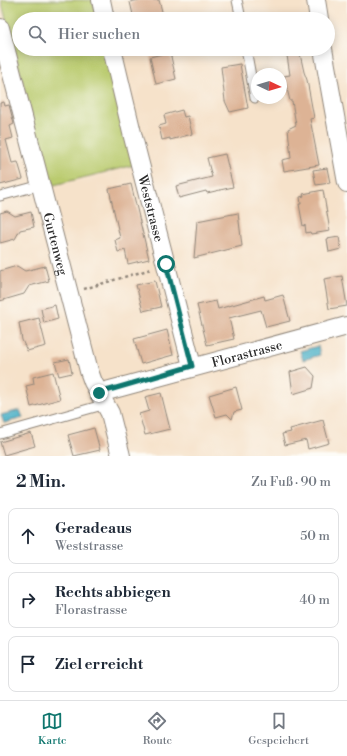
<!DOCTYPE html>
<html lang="de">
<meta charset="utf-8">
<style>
body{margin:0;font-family:"Libre Bodoni",serif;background:#f2f2f3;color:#1f2937}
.compass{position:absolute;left:251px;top:68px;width:36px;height:36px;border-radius:50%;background:#fff;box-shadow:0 2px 10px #0003;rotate:94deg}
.stop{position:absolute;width:12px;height:12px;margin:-9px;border:3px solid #0f766e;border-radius:50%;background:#fff}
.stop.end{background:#0f766e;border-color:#fff;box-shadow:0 1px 4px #0008}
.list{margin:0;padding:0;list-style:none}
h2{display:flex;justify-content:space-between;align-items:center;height:52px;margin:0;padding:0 16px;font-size:17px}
h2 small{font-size:13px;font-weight:400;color:#747a83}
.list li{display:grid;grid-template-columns:26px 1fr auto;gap:12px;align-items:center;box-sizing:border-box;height:56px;margin:0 8px 8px;padding:0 8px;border:1px solid #e0e1e3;border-radius:8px}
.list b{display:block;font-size:15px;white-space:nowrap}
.list p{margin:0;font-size:13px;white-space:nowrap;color:#747a83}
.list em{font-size:13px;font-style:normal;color:#747a83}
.icon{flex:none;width:22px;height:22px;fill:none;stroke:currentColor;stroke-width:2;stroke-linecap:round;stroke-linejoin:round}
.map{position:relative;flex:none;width:347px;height:456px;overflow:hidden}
.search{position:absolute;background:#fff;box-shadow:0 2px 10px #0003;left:12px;right:12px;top:12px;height:44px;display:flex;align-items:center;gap:10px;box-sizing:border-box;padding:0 14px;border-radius:22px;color:#747a83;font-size:15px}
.sheet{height:244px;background:#fff}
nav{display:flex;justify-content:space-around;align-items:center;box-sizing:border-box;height:56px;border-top:1px solid #e0e1e3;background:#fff;font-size:11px;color:#747a83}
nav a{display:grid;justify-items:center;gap:2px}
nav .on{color:#0f766e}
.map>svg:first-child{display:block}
.green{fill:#bacb6e;stroke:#727b4c}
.water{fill:#46aec5;stroke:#386c78}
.building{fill:#ddb395}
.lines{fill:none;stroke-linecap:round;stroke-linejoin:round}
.service-casing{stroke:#90867a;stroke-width:11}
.minor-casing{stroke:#90867a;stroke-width:20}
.path{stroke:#90867a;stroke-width:2.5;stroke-dasharray:3 3;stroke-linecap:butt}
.service{stroke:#fff;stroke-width:9}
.minor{stroke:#fff;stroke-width:18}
.route{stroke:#0f766e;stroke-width:5}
.labels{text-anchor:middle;stroke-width:3.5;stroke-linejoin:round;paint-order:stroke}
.street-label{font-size:13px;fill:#2b2b2b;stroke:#fdfcf7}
</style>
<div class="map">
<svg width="347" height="456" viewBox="0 0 347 456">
<rect width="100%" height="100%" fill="#fdfcf7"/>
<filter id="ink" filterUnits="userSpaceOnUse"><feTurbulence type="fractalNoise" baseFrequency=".025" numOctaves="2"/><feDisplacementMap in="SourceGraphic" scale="8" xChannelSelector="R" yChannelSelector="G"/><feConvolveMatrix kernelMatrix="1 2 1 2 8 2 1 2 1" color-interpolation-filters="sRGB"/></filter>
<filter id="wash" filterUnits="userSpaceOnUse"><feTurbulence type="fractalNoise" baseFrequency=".012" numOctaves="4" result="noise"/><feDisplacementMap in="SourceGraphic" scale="16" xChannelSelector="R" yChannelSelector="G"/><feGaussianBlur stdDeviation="0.9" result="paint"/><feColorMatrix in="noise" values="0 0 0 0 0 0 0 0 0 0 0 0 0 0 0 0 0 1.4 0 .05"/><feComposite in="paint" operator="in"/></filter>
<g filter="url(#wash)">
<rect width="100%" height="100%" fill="#f6e2ca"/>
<path class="green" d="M1 0H93L98 19H19V49H106L134 165 50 186Z"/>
<path class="water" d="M318 346 320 355 303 360 300 351Z
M20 410 23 418 4 423 1 415Z"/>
<g id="blocks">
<path class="building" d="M139 0H159L164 19H134L130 2Z
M286 49H298L300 54 304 72 307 80 314 118 310 119 319 165 284 171 282 160 291 158 288 129 296 125 292 101H290L284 76 290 75Z
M170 52 176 79 156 84 150 57Z
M240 64 248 108 230 112 225 101 221 67Z
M4 102 5 106 9 105 14 124 10 126 13 138 6 140 12 163 18 162 23 179 0 185V103Z
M182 110 184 117 188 116 192 134 170 140V138L162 140 159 126 166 124 164 115Z
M225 154 233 187 207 193 206 191 179 198 176 186 212 177 207 158Z
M327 168 330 183 316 185 313 170Z
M131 184 149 259 128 264 125 250 118 252 115 240 120 238 109 189Z
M323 190 330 231 311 234 310 232 306 233 305 225 303 226 299 204H301L300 197 304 196 303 194Z
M7 211 15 216 31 212 34 227 20 230 15 239 0 243V213Z
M238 213 242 246 194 258 197 221Z
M339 237 341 249 329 252 327 239Z
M17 266 25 271 45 266 49 281 29 286 24 294 0 301V271Z
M342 276 347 306 329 309 324 279Z
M155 281 161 307 143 311 136 285Z
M283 295 290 321 266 327 261 310 229 318 234 339 207 345 197 305 216 301 218 309 264 296 265 300Z
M55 305 58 319 44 323 41 309Z
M39 318 46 346 27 351 22 340 19 323Z
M167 330 173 355 141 364 134 339Z
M69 359 72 373 59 376 55 362Z
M307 367 315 376 313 388 293 394 290 372Z
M53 372 60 399 31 407 26 386 34 384 33 377Z
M236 387 242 410 234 412 232 419 227 414 216 417 209 395Z
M161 393 170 429 145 435 139 414 149 411 145 397Z
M323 420 329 443 308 449 306 440 285 445 282 434 291 432 290 429Z
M94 428 100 450 74 456 68 435Z
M31 433 35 446 4 455 0 442Z"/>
</g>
</g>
<g filter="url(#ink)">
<use href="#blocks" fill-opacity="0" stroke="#90867a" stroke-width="1"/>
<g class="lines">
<defs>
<path id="service" d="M237 0 241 19
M246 49 255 98
M0 196 41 185
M0 434 106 404"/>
<g id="minor">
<path d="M101 0 105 19"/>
<path d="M316 0 319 19"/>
<path id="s1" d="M0 28 89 371 93 382 110 413 121 456"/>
<path id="s2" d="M112 49 133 137 192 366"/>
<path d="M323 49 347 183"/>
<path id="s3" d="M99 393 347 326"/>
</g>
</defs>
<use href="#service" class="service-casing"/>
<use href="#minor" class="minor-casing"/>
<path class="path" d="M84 289 151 269"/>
<use href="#service" class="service"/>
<use href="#minor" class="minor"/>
</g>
</g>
<g class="lines" filter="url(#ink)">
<path class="route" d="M99 393 192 366 166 264"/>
</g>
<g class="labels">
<g class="street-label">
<text dy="5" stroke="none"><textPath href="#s2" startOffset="164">Weststrasse</textPath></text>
<text dy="5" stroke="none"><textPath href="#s1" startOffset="223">Gurtenweg</textPath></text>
<text dy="5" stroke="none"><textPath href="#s3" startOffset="153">Florastrasse</textPath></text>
</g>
</g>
</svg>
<svg class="compass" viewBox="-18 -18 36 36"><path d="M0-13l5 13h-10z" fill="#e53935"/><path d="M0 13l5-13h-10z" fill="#747a83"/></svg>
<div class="stop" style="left:166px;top:264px"></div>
<div class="stop end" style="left:99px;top:393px"></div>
<div class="search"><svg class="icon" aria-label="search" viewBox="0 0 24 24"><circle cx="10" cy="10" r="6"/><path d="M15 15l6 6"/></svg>Hier suchen</div>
</div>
<section class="sheet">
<h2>2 Min.<small>Zu Fuß · 90 m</small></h2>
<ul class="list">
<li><svg class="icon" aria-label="ahead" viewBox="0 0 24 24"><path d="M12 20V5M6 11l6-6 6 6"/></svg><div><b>Geradeaus</b><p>Weststrasse</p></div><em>50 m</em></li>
<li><svg class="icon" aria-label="right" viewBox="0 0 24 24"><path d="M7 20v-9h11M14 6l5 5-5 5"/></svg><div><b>Rechts abbiegen</b><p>Florastrasse</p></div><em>40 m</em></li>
<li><svg class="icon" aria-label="arrive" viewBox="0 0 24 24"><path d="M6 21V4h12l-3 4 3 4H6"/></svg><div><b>Ziel erreicht</b></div></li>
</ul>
</section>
<nav>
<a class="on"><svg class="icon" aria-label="map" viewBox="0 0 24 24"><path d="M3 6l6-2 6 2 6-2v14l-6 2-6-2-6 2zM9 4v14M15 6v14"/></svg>Karte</a>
<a><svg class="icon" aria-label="directions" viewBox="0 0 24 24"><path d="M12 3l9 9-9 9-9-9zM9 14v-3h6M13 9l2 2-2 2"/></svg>Route</a>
<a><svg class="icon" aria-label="saved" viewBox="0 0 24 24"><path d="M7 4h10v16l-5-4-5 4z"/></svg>Gespeichert</a>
</nav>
